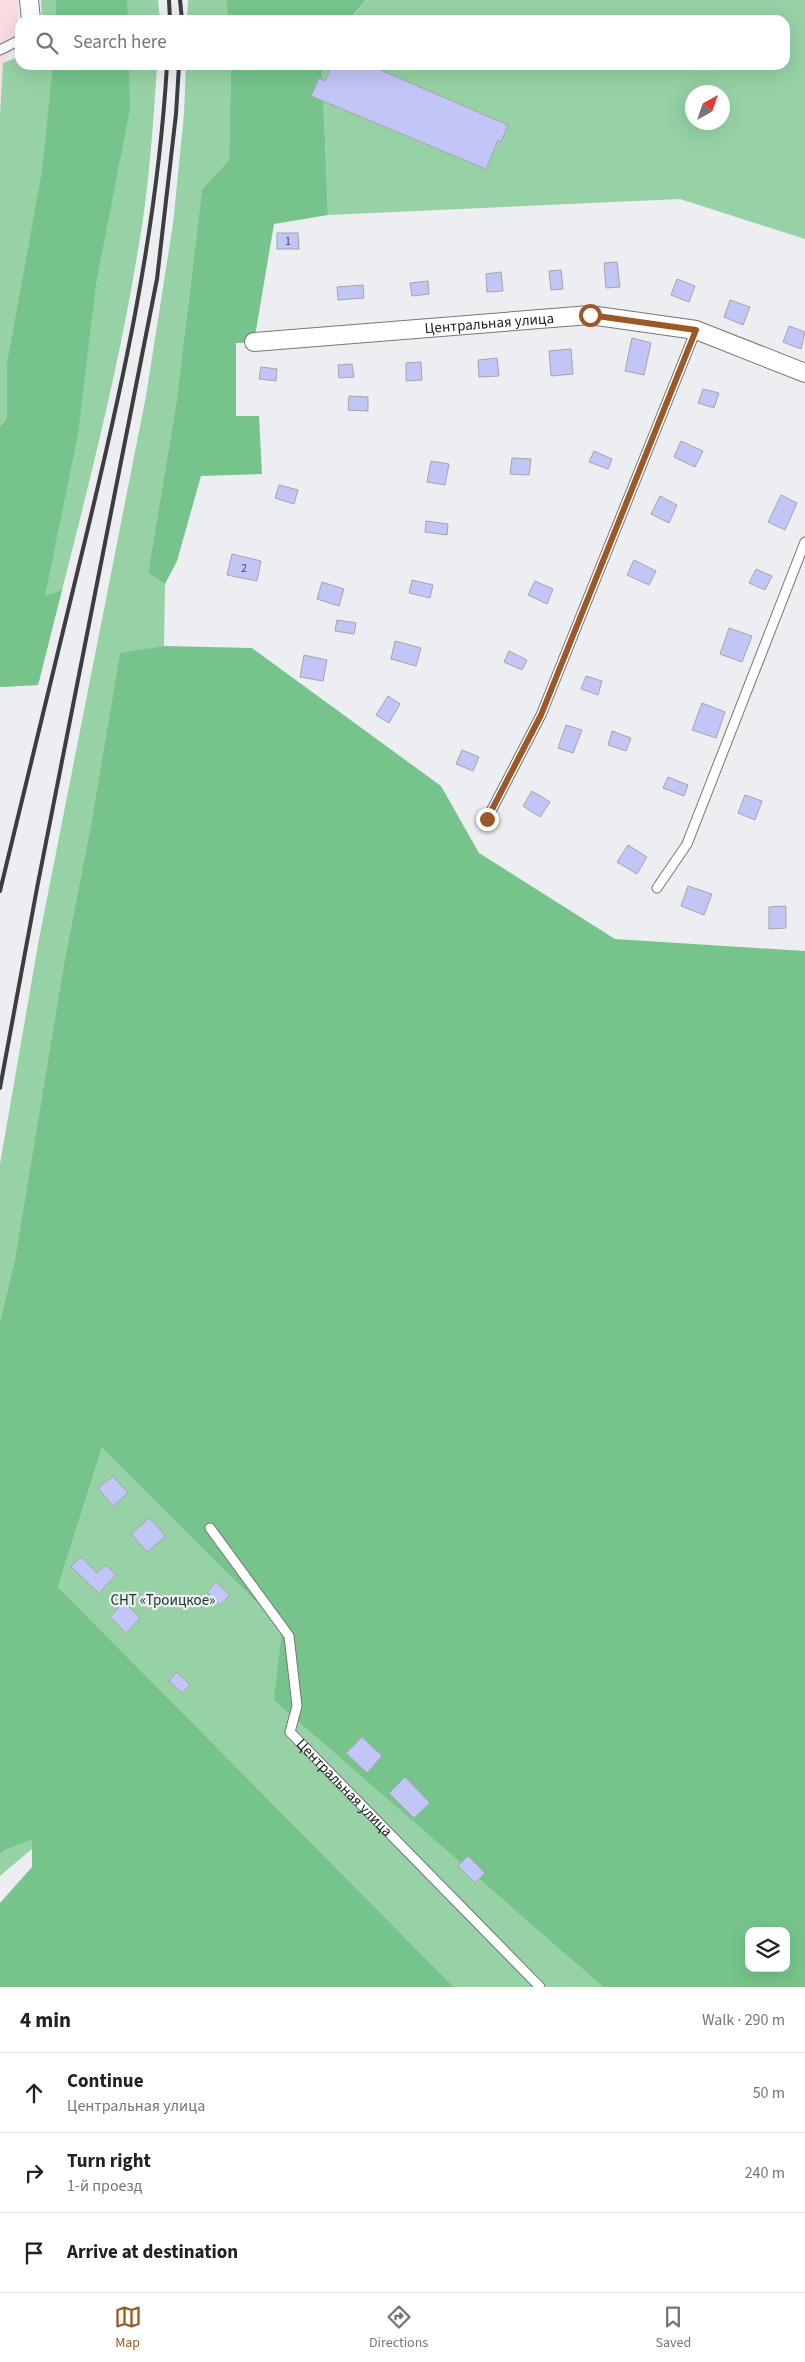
<!DOCTYPE html>
<meta charset="utf-8">
<style>
body{margin:0;font-family:"Source Sans 3",sans-serif;background:#f2f2f2;color:#222}
.controls{position:absolute;right:15px;bottom:15px;display:grid;overflow:hidden;border-radius:10px;box-shadow:0 5px 20px #0002}
.controls button{width:45px;height:45px;display:grid;place-items:center;padding:0;border:0;border-bottom:1px solid #e0e0e0;background:#fff;color:#222;font:25px sans-serif}
.compass{position:absolute;left:685px;top:85px;width:45px;height:45px;border-radius:50%;background:#fff;box-shadow:0 5px 20px #0002;rotate:40deg}
.stop{position:absolute;width:15px;height:15px;margin:-11px;border:4px solid #9c5927;border-radius:50%;background:#fff}
.stop.end{background:#9c5927;border-color:#fff;box-shadow:0 1px 5px #0008}
.list{margin:0;padding:0;list-style:none}
h2{display:flex;justify-content:space-between;align-items:center;height:65px;margin:0;padding:0 20px;font-size:21px}
h2 small{font-size:16px;font-weight:400;color:#767676}
.list li{display:grid;grid-template-columns:32px 1fr auto;gap:15px;align-items:center;box-sizing:border-box;height:80px;padding:0 20px;border-top:1px solid #e0e0e0}
.list b{display:block;font-size:19px;white-space:nowrap}
.list p{margin:0;font-size:16px;white-space:nowrap;color:#767676}
.list em{font-size:16px;font-style:normal;color:#767676}
.icon{flex:none;width:28px;height:28px;fill:none;stroke:currentColor;stroke-width:2;stroke-linecap:round;stroke-linejoin:round}
.map{position:relative;flex:none;width:805px;height:1987px;overflow:hidden}
.search{position:absolute;background:#fff;box-shadow:0 5px 20px #0002;left:15px;right:15px;top:15px;height:55px;display:flex;align-items:center;gap:12px;box-sizing:border-box;padding:0 18px;border-radius:15px;color:#767676;font-size:19px}
.sheet{height:305px;background:#fff}
nav{display:flex;justify-content:space-around;align-items:center;box-sizing:border-box;height:70px;border-top:1px solid #e0e0e0;background:#fff;font-size:14px;color:#767676}
nav a{display:grid;justify-items:center;gap:2px}
nav .on{color:#9c5927}
.map>svg:first-child{display:block}
.industrial{fill:#f7dce2}
.green{fill:#96d2a5;fill-rule:evenodd}
.forest{fill:#76c48b;fill-rule:evenodd}
.building{fill:#c2c6f7;stroke:#a4a5a9}
.lines{fill:none;stroke-linecap:round;stroke-linejoin:round}
.service-casing{stroke:#75767a;stroke-width:11}
.minor-casing{stroke:#75767a;stroke-width:20}
.service{stroke:#fff;stroke-width:9}
.minor{stroke:#fff;stroke-width:18}
.rail{stroke:#3c3d3f;stroke-width:4}
.route{stroke:#9c5927;stroke-width:6}
.labels{text-anchor:middle;stroke-width:4.5;stroke-linejoin:round;paint-order:stroke}
.number-label{font-size:12px;fill:#464754}
.street-label{font-size:15px;fill:#1c1d1e;stroke:#edeef2}
.park-label{font-size:15px;fill:#173821;stroke:#edeef2}
</style>
<div class="map">
<svg width="805" height="1987" viewBox="0 0 805 1987">
<rect width="100%" height="100%" fill="#edeef2"/>
<path class="industrial" d="M0 0H18V35L3 63 0 117Z"/>
<path class="green" d="M41 0H158L160 20H42Z
M188 0H226L228 20H187Z
M366 0H805V239L680 199 328 215 322 65H785V20H350ZM692 92H722V122H692Z
M20 56V65H157C153 127 149 189 138 250 114 397 74 540 38 685L0 687V117L3 63Z
M186 65H231L229 160 202 191 176 405 148 573 165 584 164 646 120 654 91 824 64 963 15 1258 0 1322V1164L39 939 146 396 173 224 184 114Z
M102 1448 282 1628 275 1700 603 1987H454L58 1587Z
M32 1838V1849L0 1876V1854L7 1849Z"/>
<path class="forest" d="M56 0H127L128 20H56Z
M226 0H366L349 20H228Z
M53 65H129L130 108 96 284 78 434 45 596 62 590 38 685 0 687V427L7 419V364L42 171Z
M231 65H322L328 215 274 224 254 342 236 343V416H259L262 474 201 476 177 561 165 584 148 573 176 405 202 190 229 160Z
M164 646 252 648 441 786 479 853 615 939 805 951V1987H603L274 1700 282 1628 102 1448 58 1587 454 1987H0V1903L32 1867V1839L7 1849 0 1854V1322L15 1258 64 963 91 824 120 653ZM749 1931H786V1968H749Z"/>
<path class="building" d="M332 65H369L508 125 501 142 498 140 486 169 311 96 319 78 325 81Z
M277 233H298L299 249H277Z
M617 262 620 287 606 288 604 263Z
M561 270 563 289 551 290 549 271Z
M501 272 503 291 487 292 486 274Z
M677 279 695 286 689 302 671 295Z
M428 281 429 294 412 296 410 283Z
M363 285 364 298 338 300 337 287Z
M730 300 750 307 743 325 724 317Z
M789 326 805 332 801 349 783 342Z
M632 338 651 343 644 375 625 371Z
M571 349 573 374 551 376 549 351Z
M497 358 499 376 479 377 478 360Z
M421 362 422 380 406 381V363Z
M352 364 354 377 339 378 338 365Z
M261 367 277 369 276 381 259 379Z
M703 389 719 393 714 408 698 403Z
M349 396 368 397V411L348 410Z
M681 441 703 451 695 467 674 457Z
M594 451 612 459 608 469 589 462Z
M512 458 531 459 529 475 510 474Z
M431 461 449 464 445 485 427 482Z
M279 485 298 490 294 504 275 498Z
M781 495 797 503 785 530 768 522Z
M660 496 677 505 669 523 651 514Z
M426 521 448 524 447 535 425 532Z
M232 554 261 561 257 581 227 575Z
M634 560 656 571 649 585 627 575Z
M756 569 772 576 765 590 749 583Z
M412 580 433 585 430 598 409 593Z
M535 581 553 589 547 604 528 595Z
M322 582 344 589 339 606 317 599Z
M337 620 356 623 354 634 335 631Z
M729 628 752 636 742 662 720 654Z
M395 641 421 648 416 666 391 659Z
M509 651 527 660 522 670 504 662Z
M304 655 327 660 323 681 300 677Z
M586 676 602 681 598 695 581 689Z
M388 696 400 704 389 723 376 715Z
M702 703 725 712 716 738 692 730Z
M566 725 582 730 573 753 558 748Z
M612 731 631 738 626 751 608 745Z
M462 750 479 757 473 771 456 764Z
M668 777 688 785 684 796 663 788Z
M532 791 550 802 540 817 523 806Z
M745 795 762 801 755 820 738 813Z
M628 845 647 857 637 874 617 862Z
M688 886 712 894 704 915 681 906Z
M786 906V928L769 929V907Z
M113 1476 128 1493 113 1506 98 1488Z
M149 1518 166 1536 147 1552 131 1534Z
M81 1557 97 1573 106 1565 116 1575 99 1593 71 1567Z
M216 1582 230 1595 220 1605 207 1592Z
M124 1602 140 1618 126 1633 110 1617Z
M177 1672 190 1685 182 1693 169 1681Z
M362 1737 382 1756 367 1773 346 1753Z
M405 1777 430 1803 414 1818 389 1793Z
M468 1856 485 1873 475 1883 458 1866Z"/>
<g class="lines">
<defs>
<g id="service">
<path d="M0 50 20 40"/>
<path d="M487 819 541 715 696 330"/>
<path d="M657 888 687 844 805 542"/>
<path id="s1" d="M210 1528 289 1636 297 1706 290 1732 540 1987"/>
</g>
<g id="minor">
<path d="M29 0 31 20"/>
<path id="s2" d="M254 342 590 315 696 330 805 373"/>
</g>
</defs>
<use href="#service" class="service-casing"/>
<use href="#minor" class="minor-casing"/>
<use href="#service" class="service"/>
<use href="#minor" class="minor"/>
<path class="rail" d="M169 0 170 20
M180 0 182 20
M0 891C27 780 54 669 81 557 121 393 157 234 167 65
M0 1088 37 888 157 279 176 114 179 65"/>
</g>
<g class="lines">
<path class="route" d="M487 819 541 715 696 330 590 315"/>
</g>
<g class="labels">
<g class="number-label">
<text x="288" y="245">1</text>
<text x="244" y="572">2</text>
</g>
<g class="street-label">
<text dy="5" stroke="none"><textPath href="#s2" startOffset="236">Центральная улица</textPath></text>
<text dy="5" stroke="none"><textPath href="#s1" startOffset="309">Центральная улица</textPath></text>
</g>
<g class="park-label">
<text x="163" y="1605">СНТ «Троицкое»</text>
</g>
</g>
</svg>
<div class="controls">
<button><svg class="icon" aria-label="layers" viewBox="0 0 24 24"><path d="M12 4l9 5-9 5-9-5zM3 14l9 5 9-5"/></svg></button>
</div>
<svg class="compass" viewBox="-18 -18 36 36"><path d="M0-13l5 13h-10z" fill="#e53935"/><path d="M0 13l5-13h-10z" fill="#767676"/></svg>
<div class="stop" style="left:590px;top:315px"></div>
<div class="stop end" style="left:487px;top:819px"></div>
<div class="search"><svg class="icon" aria-label="search" viewBox="0 0 24 24"><circle cx="10" cy="10" r="6"/><path d="M15 15l6 6"/></svg>Search here</div>
</div>
<section class="sheet">
<h2>4 min<small>Walk · 290 m</small></h2>
<ul class="list">
<li><svg class="icon" aria-label="ahead" viewBox="0 0 24 24"><path d="M12 20V5M6 11l6-6 6 6"/></svg><div><b>Continue</b><p>Центральная улица</p></div><em>50 m</em></li>
<li><svg class="icon" aria-label="right" viewBox="0 0 24 24"><path d="M7 20v-9h11M14 6l5 5-5 5"/></svg><div><b>Turn right</b><p>1-й проезд</p></div><em>240 m</em></li>
<li><svg class="icon" aria-label="arrive" viewBox="0 0 24 24"><path d="M6 21V4h12l-3 4 3 4H6"/></svg><div><b>Arrive at destination</b></div></li>
</ul>
</section>
<nav>
<a class="on"><svg class="icon" aria-label="map" viewBox="0 0 24 24"><path d="M3 6l6-2 6 2 6-2v14l-6 2-6-2-6 2zM9 4v14M15 6v14"/></svg>Map</a>
<a><svg class="icon" aria-label="directions" viewBox="0 0 24 24"><path d="M12 3l9 9-9 9-9-9zM9 14v-3h6M13 9l2 2-2 2"/></svg>Directions</a>
<a><svg class="icon" aria-label="saved" viewBox="0 0 24 24"><path d="M7 4h10v16l-5-4-5 4z"/></svg>Saved</a>
</nav>
